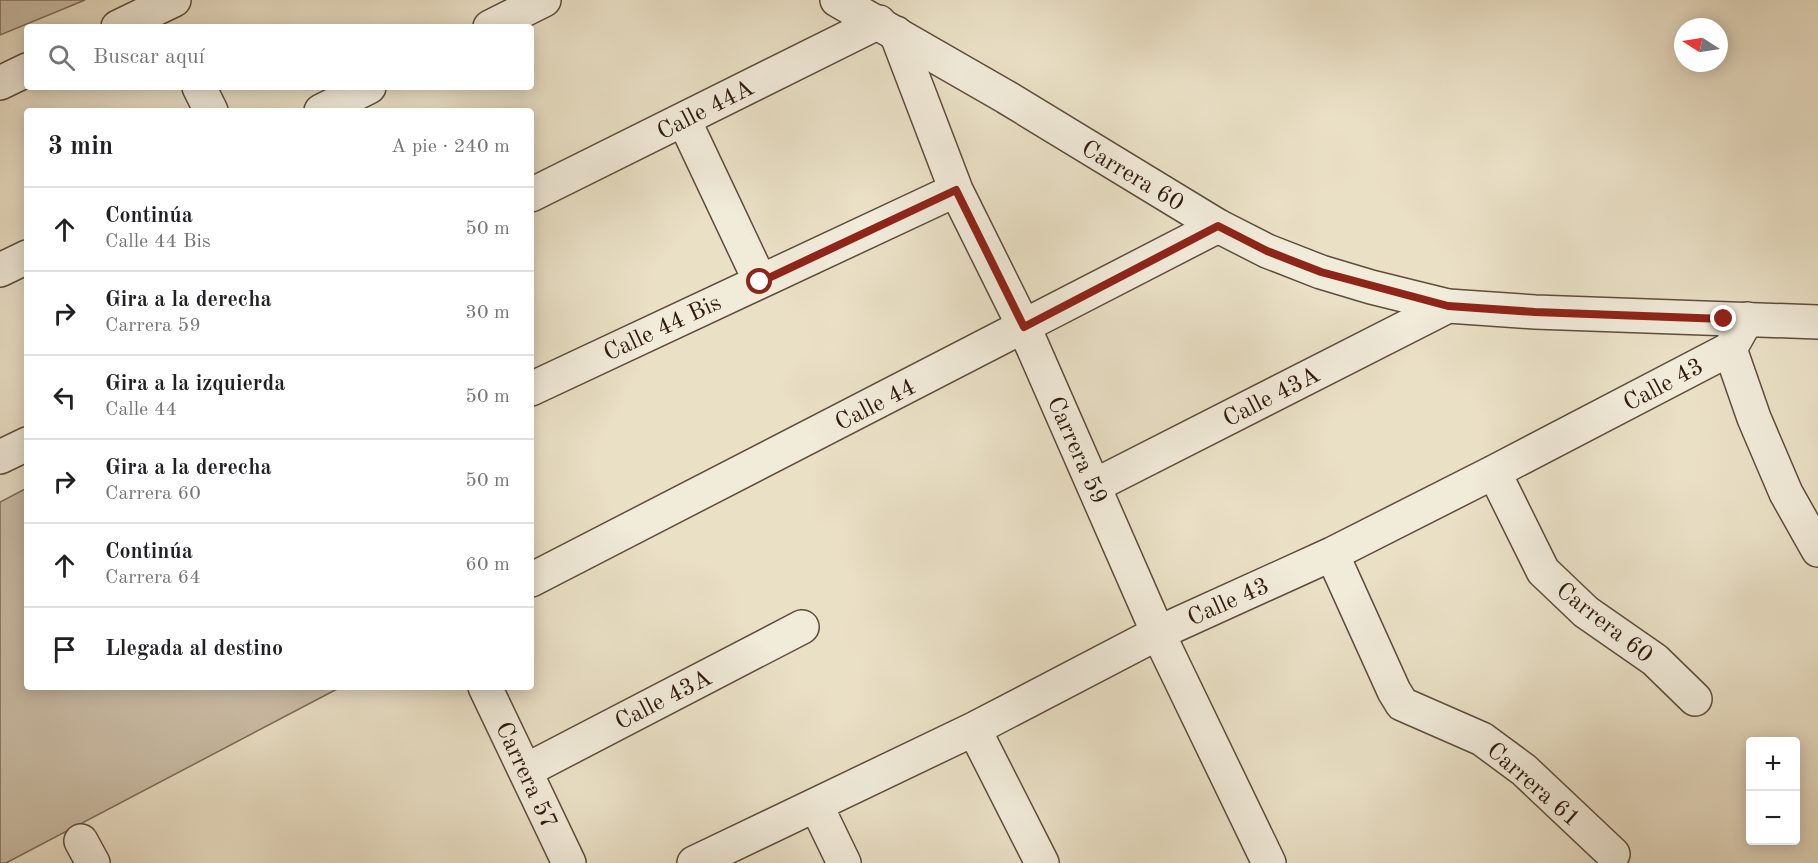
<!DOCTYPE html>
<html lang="es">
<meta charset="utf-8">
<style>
body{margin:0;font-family:"Old Standard TT",serif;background:#f2f2f2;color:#202124}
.controls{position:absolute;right:18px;bottom:18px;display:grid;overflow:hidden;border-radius:6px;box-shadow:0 3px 15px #0003}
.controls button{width:54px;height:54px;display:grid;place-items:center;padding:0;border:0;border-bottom:2px solid #e0e0e0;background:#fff;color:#202124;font:30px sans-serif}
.compass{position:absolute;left:1674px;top:18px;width:54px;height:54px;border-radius:50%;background:#fff;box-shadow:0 3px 15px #0003;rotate:282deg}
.stop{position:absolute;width:18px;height:18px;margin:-14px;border:4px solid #8f2418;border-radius:50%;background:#fff}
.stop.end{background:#8f2418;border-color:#fff;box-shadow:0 2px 6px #0008}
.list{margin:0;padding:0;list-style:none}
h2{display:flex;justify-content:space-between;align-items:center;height:78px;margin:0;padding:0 24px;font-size:26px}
h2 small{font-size:20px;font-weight:400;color:#757577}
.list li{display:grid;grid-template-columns:39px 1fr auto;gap:18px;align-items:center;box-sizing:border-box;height:84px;padding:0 24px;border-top:2px solid #e0e0e0}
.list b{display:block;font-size:22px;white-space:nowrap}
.list p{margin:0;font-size:20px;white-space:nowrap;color:#757577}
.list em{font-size:20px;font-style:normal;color:#757577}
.icon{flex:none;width:33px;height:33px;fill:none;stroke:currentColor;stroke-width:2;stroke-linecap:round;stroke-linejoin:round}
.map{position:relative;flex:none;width:1818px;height:863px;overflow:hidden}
.search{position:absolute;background:#fff;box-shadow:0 3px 15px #0003;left:24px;top:24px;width:510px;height:66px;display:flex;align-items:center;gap:15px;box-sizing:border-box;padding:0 21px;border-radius:6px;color:#757577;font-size:22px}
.panel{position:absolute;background:#fff;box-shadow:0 3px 15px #0003;left:24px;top:108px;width:510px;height:582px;border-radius:6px}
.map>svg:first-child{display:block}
.green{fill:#cbbea7;stroke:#7e6c5a;stroke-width:1.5}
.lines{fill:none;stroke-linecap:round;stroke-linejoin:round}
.minor-casing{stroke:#5f4c3b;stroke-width:36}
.tertiary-casing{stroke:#5f4c3b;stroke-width:36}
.minor{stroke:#f1ebda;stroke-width:33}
.tertiary{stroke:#f1ebda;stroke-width:33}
.route{stroke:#8f2418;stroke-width:8}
.labels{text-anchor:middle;stroke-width:4.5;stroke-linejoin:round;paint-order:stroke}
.street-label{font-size:24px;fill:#311a0d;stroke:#f1ebda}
</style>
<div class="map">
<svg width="1818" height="863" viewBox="0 0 1818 863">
<rect width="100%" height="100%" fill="#eae0c6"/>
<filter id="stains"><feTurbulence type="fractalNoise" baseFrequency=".00333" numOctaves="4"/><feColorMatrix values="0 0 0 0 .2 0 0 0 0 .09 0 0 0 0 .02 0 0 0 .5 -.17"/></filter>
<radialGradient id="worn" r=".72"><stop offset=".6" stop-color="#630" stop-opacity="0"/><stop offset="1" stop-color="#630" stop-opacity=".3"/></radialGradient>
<path class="green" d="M0 0H85L0 35Z
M27 488V687H341L6 863H0V502Z"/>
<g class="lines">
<defs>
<path id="minor" d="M118 27 174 0
M490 27 544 0
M896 33 956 190 1024 327 1158 633 1269 863
M0 83 27 70
M199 87 211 111
M321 111 369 87
M684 120 760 281
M531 195 879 22
M0 270 27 257
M1730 349 1754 418 1786 493 1818 550
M531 389 956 190
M0 457 27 444
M1494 472 1543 571 1586 612 1655 660 1695 699
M1094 486 1448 306
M1332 554 1394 691 1402 704 1482 739 1524 770 1613 854
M531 580 1218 226
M485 687 569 863
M974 729 1042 863
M525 771 802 627
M816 805 844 863
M81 841 93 863
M694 863 974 729 1158 633 1332 554 1494 472 1730 349 1747 319"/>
<path id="tertiary" d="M837 0 1006 97 1218 226 1267 251 1321 272 1371 287 1448 306 1535 312 1818 322"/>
</defs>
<use href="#minor" class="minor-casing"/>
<use href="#tertiary" class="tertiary-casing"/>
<use href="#minor" class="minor"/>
<use href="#tertiary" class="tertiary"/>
</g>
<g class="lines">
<path class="route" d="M760 282 956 190 1024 327 1218 226 1267 251 1321 272 1448 306 1535 312 1724 319"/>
</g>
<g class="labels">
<g class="street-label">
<text transform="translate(705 109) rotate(-27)" y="8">Calle 44A</text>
<text transform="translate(1133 175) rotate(31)" y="8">Carrera 60</text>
<text transform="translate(662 327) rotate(-25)" y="8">Calle 44 Bis</text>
<text transform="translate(1663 384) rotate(-28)" y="8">Calle 43</text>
<text transform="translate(1271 396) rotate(-27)" y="8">Calle 43A</text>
<text transform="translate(875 404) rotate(-27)" y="8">Calle 44</text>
<text transform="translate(1078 450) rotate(66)" y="8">Carrera 59</text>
<text transform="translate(1228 601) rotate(-24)" y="8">Calle 43</text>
<text transform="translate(1605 622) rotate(38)" y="8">Carrera 60</text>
<text transform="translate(663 699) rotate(-27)" y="8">Calle 43A</text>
<text transform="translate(527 775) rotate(65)" y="8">Carrera 57</text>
<text transform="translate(1534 784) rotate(41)" y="8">Carrera 61</text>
</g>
</g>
<rect width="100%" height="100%" filter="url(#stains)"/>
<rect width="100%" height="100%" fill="url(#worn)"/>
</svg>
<div class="controls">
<button>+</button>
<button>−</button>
</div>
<svg class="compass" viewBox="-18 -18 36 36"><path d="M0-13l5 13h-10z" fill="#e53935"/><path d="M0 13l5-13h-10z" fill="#757577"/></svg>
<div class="stop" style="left:760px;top:282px"></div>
<div class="stop end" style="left:1724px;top:319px"></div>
<div class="search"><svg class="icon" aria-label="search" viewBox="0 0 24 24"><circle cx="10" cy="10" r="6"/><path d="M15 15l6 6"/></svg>Buscar aquí</div>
<section class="panel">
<h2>3 min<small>A pie · 240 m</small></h2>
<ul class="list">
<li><svg class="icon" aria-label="ahead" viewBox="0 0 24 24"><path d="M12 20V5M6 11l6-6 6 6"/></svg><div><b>Continúa</b><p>Calle 44 Bis</p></div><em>50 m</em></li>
<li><svg class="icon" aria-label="right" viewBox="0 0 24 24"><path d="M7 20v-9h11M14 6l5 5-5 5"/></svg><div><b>Gira a la derecha</b><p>Carrera 59</p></div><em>30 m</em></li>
<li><svg class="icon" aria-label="left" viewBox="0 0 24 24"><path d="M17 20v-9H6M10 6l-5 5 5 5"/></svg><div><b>Gira a la izquierda</b><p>Calle 44</p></div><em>50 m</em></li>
<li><svg class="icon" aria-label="right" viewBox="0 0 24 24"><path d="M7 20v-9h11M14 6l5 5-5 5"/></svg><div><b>Gira a la derecha</b><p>Carrera 60</p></div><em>50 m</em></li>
<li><svg class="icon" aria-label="ahead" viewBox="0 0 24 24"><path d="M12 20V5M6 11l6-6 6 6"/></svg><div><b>Continúa</b><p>Carrera 64</p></div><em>60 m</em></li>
<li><svg class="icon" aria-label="arrive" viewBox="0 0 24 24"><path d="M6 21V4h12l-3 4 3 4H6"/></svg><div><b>Llegada al destino</b></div></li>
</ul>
</section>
</div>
